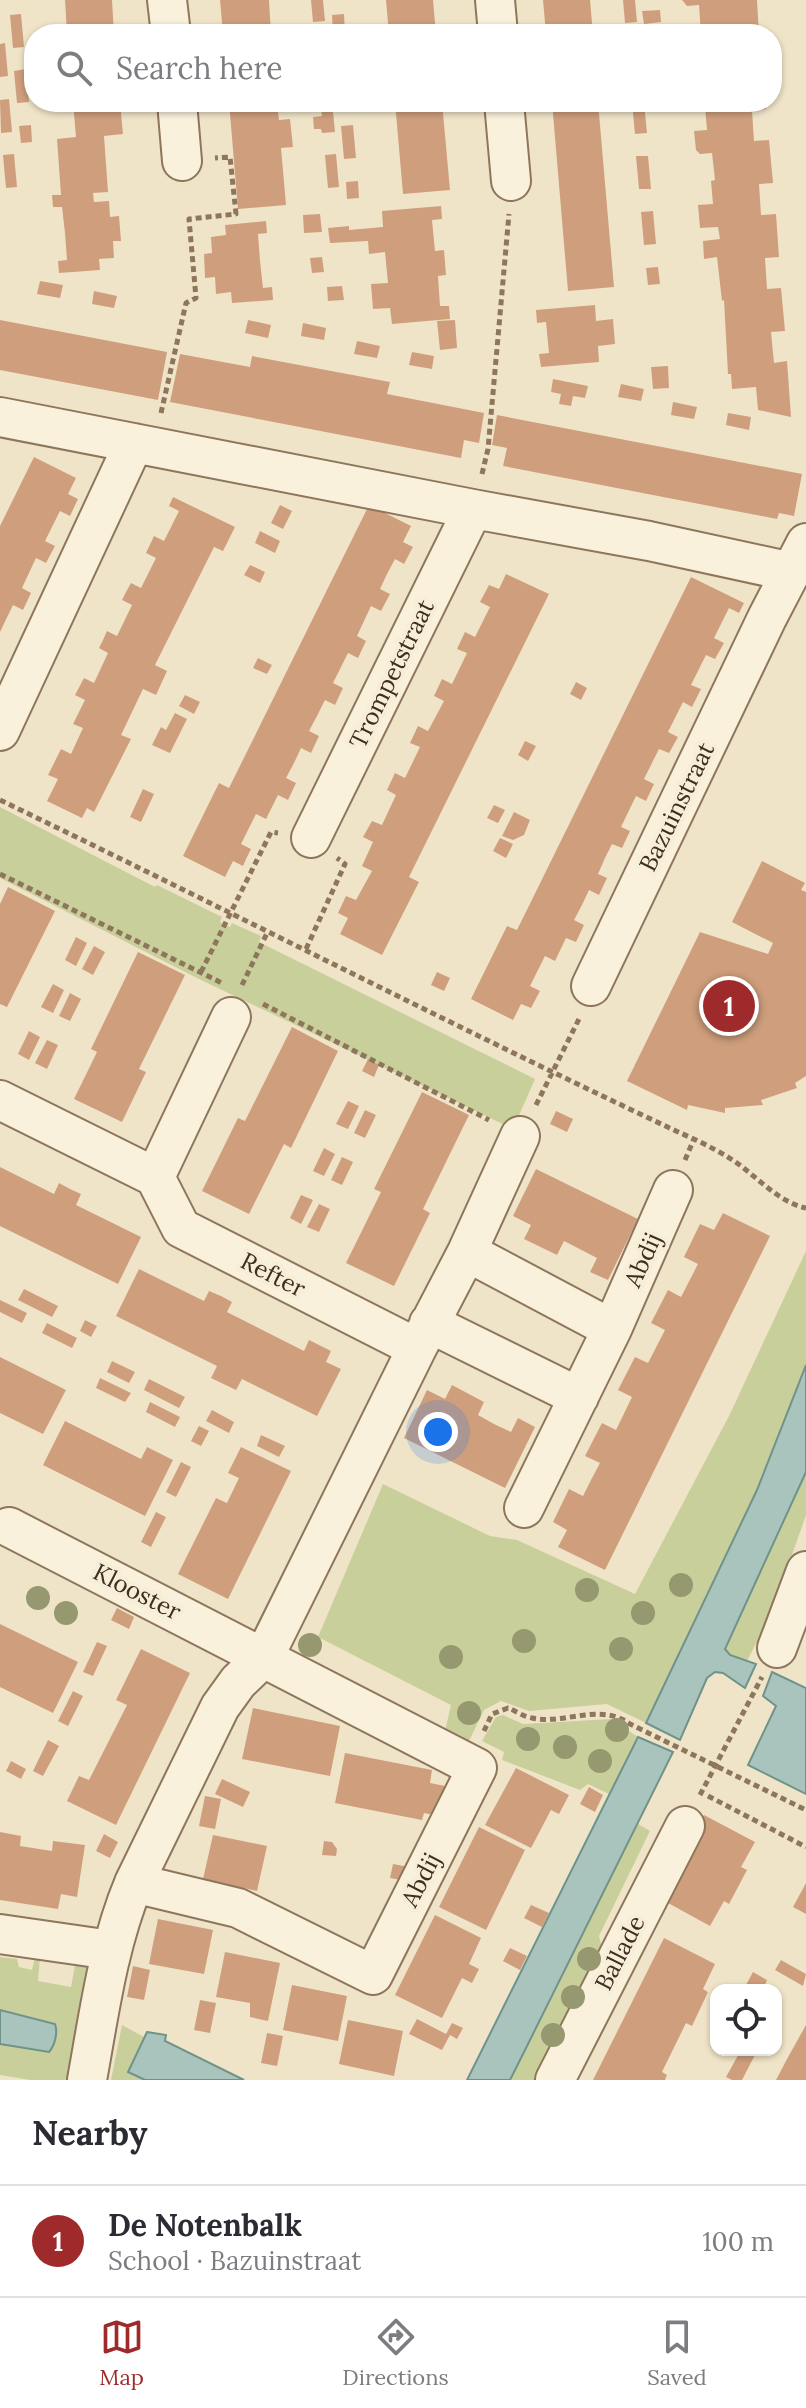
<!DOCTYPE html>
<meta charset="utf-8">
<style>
body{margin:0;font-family:Lora,serif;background:#f7f7f7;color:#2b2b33}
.controls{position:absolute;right:24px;bottom:24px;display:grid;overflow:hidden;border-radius:16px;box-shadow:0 2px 6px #0004}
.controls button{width:72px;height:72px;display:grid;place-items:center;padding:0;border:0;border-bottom:2px solid #e1e1e2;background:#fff;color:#2b2b33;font:40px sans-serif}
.you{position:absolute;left:438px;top:1432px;width:28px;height:28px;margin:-20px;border:6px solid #fff;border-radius:50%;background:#1a73e8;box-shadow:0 0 0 12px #1a73e833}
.badge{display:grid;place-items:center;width:52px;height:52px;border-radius:50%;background:#9e2a2b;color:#fff;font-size:26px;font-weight:700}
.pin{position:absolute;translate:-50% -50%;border:4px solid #fff;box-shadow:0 2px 8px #0006}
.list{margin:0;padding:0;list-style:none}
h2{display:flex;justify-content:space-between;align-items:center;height:104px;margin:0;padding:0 32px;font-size:34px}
h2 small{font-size:26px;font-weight:400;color:#7c7c81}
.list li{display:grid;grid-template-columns:52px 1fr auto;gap:24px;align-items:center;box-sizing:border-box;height:112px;padding:0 32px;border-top:2px solid #e1e1e2}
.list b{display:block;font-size:30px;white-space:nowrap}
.list p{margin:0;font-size:26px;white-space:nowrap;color:#7c7c81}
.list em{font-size:26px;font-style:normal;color:#7c7c81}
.icon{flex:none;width:44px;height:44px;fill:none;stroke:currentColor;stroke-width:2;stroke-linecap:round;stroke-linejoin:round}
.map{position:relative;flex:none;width:806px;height:2080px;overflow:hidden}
.search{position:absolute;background:#fff;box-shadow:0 2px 6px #0004;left:24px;right:24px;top:24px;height:88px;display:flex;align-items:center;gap:20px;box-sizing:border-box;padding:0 28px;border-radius:32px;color:#7c7c81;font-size:30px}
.sheet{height:216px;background:#fff}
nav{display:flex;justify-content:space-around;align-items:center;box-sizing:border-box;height:112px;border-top:2px solid #e1e1e2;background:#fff;font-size:22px;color:#7c7c81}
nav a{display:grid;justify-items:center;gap:4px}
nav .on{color:#9e2a2b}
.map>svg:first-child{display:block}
.green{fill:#c9cf9b}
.water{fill:#a9c4bc;stroke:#6f938a;stroke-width:2}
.building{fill:#cf9f7d}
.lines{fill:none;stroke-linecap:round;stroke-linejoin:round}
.minor-casing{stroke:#8d765c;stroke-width:42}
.path{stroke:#8d765c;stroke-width:5;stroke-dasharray:6 4;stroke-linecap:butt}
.minor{stroke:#faf1dc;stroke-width:38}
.tree{fill:#96986f}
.labels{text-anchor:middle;stroke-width:8;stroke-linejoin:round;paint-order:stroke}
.street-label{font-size:24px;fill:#3d2e20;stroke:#f7eed8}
</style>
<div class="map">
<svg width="806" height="2080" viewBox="0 0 806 2080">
<rect width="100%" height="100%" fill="#f0e4c8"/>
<path class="green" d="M0 807 155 887 157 885 222 917 220 922 230 927 232 923 261 936 259 942 535 1079 513 1129 199 979 0 878Z
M806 1251V1365L757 1490 646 1723 607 1704 529 1711 501 1701 484 1710 468 1743 444 1735 451 1705 318 1637 383 1484 490 1536 517 1540 635 1594 729 1416Z
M806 1472V1515L772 1612 747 1661 730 1655 724 1649Z
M503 1715 523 1724 611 1719 638 1737 609 1794 588 1784 580 1790 502 1760 504 1752 482 1741 496 1717Z
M638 1824 650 1831 599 1936 607 1968 540 2080H510Z
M0 1957 17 1959 19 1967 32 1970 35 1957H40L38 1981 71 1987 76 1960 91 1965 74 2080H30L0 2075V2044L19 2046 54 2024 0 2010Z
M122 2025 144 2037 128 2071 145 2080H111Z"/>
<path class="water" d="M806 1365V1472L725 1649 730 1655 756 1664 745 1688 723 1673 715 1672 707 1678 680 1740 646 1723 757 1490Z
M772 1672 806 1688V1794L748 1765 776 1706 763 1696Z
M638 1737 673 1752 527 2046 510 2080H467Z
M0 2010 55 2024C58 2033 55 2045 49 2052L0 2044Z
M147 2032 166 2035 165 2041 244 2080H145L128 2072Z"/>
<path class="building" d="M65 0H112L114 34H67Z
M220 0H269L271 34H223Z
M311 0H323L325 21 313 22Z
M386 0H433L436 34H389Z
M543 0H590L593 34H546Z
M623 0H635L637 22 625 23Z
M682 0H757L759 34H701L699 5 687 6Z
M660 10 661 22 644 24 642 11Z
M21 14 24 47 13 48 10 15Z
M344 14 345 34H333L332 15Z
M5 43 8 76 0 77V44Z
M26 69 29 102 17 103 14 71Z
M9 99 12 132 1 133 0 100Z
M73 102H120L123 134 104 136 108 192 93 193 94 202 109 201 110 217 119 216 121 241H113L114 258 99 259 100 270 59 273 58 261 67 260 65 233 62 207H53L52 195H61L57 139 76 137Z
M229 102H277L279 120 290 119 293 147 281 148 286 205 238 209Z
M320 102H332L335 132 322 133 321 129H314L313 117 322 116Z
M395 102H442L450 190 403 194Z
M552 102H598L614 287 568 291Z
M632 102H644L647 133 635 134Z
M708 102H765L766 109 752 111 754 141 769 140 773 183 759 184 761 215 776 214 779 257 765 258 767 289 781 288 785 331 771 332 774 363 787 361 791 417 758 410 756 387 732 389 731 374H728L724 300 722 301 717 257 704 259 703 241 720 239 718 227 700 228 698 205 713 204 711 181 715 180 712 153 700 154 696 150 694 131 707 130 705 107H708Z
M31 125 32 142 21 143 19 126Z
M353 125 356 158 344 159 341 126Z
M14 154 17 187 6 188 3 155Z
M336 154 339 187 328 188 325 155Z
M636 156H648L651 189H639Z
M358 181 359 198 347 199 346 182Z
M441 206 442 219 432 220 435 251 444 250 446 275 438 276 440 306H449L450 319 392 324 390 308 373 309 371 284 388 283 385 252 369 254 368 241 330 243 328 228 349 226V230L383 227 382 211Z
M653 211 656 244 644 245 641 212Z
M320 214 322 232 304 233 303 215Z
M266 221 267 233 258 234 260 261 263 288 272 287 273 300 232 303 231 292 216 294 215 277 205 278 204 254 212 253 211 237 226 235 225 225Z
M322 257 324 272 312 273 310 258Z
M658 267 660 284 648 285 646 268Z
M40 281 63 285 60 298 37 294Z
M342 286 344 300 328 301 327 287Z
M94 291 117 296 114 308 92 304Z
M595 305 596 321 613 319 615 344 598 346 599 362 541 367 539 354 549 353 546 322 537 323 536 310Z
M0 320 167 352 158 400 0 370Z
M248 320 271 325 268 338 245 333Z
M455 320 457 348 440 350 437 321Z
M303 323 326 328 324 340 301 336Z
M357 341 380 346 377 358 354 354Z
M412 352 434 356 432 369 409 365Z
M180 354 250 367 252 356 390 382 387 394 484 413 479 443 464 440 461 458 170 402Z
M668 366 669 388 653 389 651 367Z
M553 379 588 386 585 398 573 396 571 406 559 404 561 394 551 392Z
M621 384 644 389 641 401 618 397Z
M673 402 697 407 694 419 671 415Z
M728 413 751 417 749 430 726 425Z
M497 415 802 474 794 516 779 513 777 519 503 466 507 448 492 445Z
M34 457 76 478 68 494 78 499 70 516 60 511 45 541 55 546 46 563 36 558 22 588 31 593 23 610 13 605 0 632V526Z
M173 497 235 527 223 551 214 547 155 665 167 671 156 695 143 689 121 735 131 739 94 812 87 808 82 818 47 801 58 779 48 775 61 749 71 754 83 728 73 724 85 700 75 695 84 678 94 683 108 653 99 648 103 640 107 631 117 636 132 605 122 600 126 592 131 583 141 588 156 558 146 553 154 536 164 541 179 511 169 506Z
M280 505 292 511 283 529 271 523Z
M369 505 411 526 403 542 413 547 404 564 395 559 387 574 380 589 390 594 381 611 371 606 357 636 366 641 358 658 348 653 333 683 343 688 335 705 325 700 317 716 309 731 319 736 311 753 301 748 294 763 286 778 296 783 288 800 278 795 266 819 256 814 241 844 251 849 247 857 243 866 233 861 225 877 183 856 219 783 229 788Z
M260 531 280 541 275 553 255 543Z
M250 565 265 572 260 583 244 575Z
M506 574 549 594 409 877 419 882 382 955 340 934 348 918 338 913 346 896 356 900 372 871 362 866 373 842 363 837 372 821 382 825 396 795 387 790 395 773 405 778 420 747 410 743 418 726 428 731 444 701 434 696 442 679 452 684 467 653 457 649 465 632 475 637 490 607 480 602 489 585 499 589Z
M691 577 744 603 739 613 729 608 714 638 724 643 715 659 706 655 691 685 701 689 692 707 683 702 668 732 678 737 669 753 659 749 644 779 654 784 646 801 636 796 621 827 630 831 622 848 612 844 605 858 598 874 607 878 599 895 589 890 582 905 574 920 584 925 576 942 566 938 555 961 545 956 530 986 540 991 531 1008 521 1004 513 1020 471 999 507 926 517 930Z
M258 658 272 665 267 674 253 668Z
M576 682 587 688 581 700 570 694Z
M185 695 200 702 194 714 179 706Z
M175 713 187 719 170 753 152 745 161 727 166 730Z
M525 741 536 746 528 761 518 755Z
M143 789 154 794 141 822 130 817Z
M494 805 505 810 498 823 487 818Z
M514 812 530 820 524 835 513 840 502 836Z
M500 838 513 844 506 858 493 851Z
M762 861 805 883 801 890 806 892V1076L795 1083 797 1088 761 1100 763 1105 725 1108V1113L688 1105 687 1110 627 1081 700 932 768 954 773 943 732 922Z
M8 887 55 911 7 1007 0 1004V904Z
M76 937 87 943 76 966 65 960Z
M94 946 105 952 93 975 82 969Z
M138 952 185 975 139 1069 146 1072 122 1122 74 1099 97 1052 91 1049Z
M437 972 450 978 444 991 431 985Z
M53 984 64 990 53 1013 41 1007Z
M70 993 81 999 70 1021 59 1016Z
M292 1027 338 1051 291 1148 284 1144 249 1214 202 1191 238 1118 245 1121Z
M29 1031 40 1037 29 1060 18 1054Z
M47 1040 58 1045 47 1069 35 1063Z
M368 1059 379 1065 374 1077 362 1071Z
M422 1092 469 1115 423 1209 430 1213 394 1286 346 1263 381 1192 374 1189Z
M348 1101 359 1106 348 1129 336 1124Z
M365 1110 376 1115 365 1138 354 1133Z
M556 1111 573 1119 567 1132 550 1124Z
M324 1148 335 1154 324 1176 313 1171Z
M342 1157 353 1162 342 1185 331 1180Z
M0 1167 54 1194 59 1183 70 1189 81 1194 76 1205 141 1237 118 1284 0 1226Z
M536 1169 638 1219 608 1280 590 1272 597 1258 564 1241 557 1255 524 1239 531 1225 513 1216Z
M301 1195 313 1200 301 1224 290 1218Z
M319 1204 330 1209 319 1232 307 1227Z
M723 1213 770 1236 605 1570 558 1547 567 1530 553 1522 569 1489 583 1496 591 1480 600 1463 585 1456 602 1423 616 1430 632 1397 618 1390 635 1357 648 1363 665 1330 651 1323 668 1290 681 1297 698 1264 684 1257 700 1224 714 1230Z
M139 1269 204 1301 209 1291 221 1296 232 1302 227 1312 304 1351 309 1340 331 1351 326 1362 341 1369 317 1416 242 1379 236 1390 211 1378 217 1366 116 1316Z
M24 1289 58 1306 52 1317 18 1300Z
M0 1300 27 1313 22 1323 0 1312Z
M85 1320 97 1326 91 1337 80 1331Z
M47 1323 77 1338 72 1348 42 1333Z
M0 1357 66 1390 43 1434 0 1413Z
M112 1361 135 1372 129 1383 107 1372Z
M100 1378 131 1393 125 1402 96 1388Z
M149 1379 185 1397 179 1408 144 1390Z
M452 1385 484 1402 478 1415 494 1424 511 1432 518 1418 535 1427 505 1488 404 1438 427 1390 445 1399Z
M150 1402 180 1417 175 1427 146 1412Z
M212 1410 234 1422 229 1433 206 1421Z
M65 1421 141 1459 147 1447 173 1460 145 1516 43 1465Z
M199 1426 209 1431 201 1446 191 1441Z
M261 1435 285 1446 279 1457 257 1446Z
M241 1447 291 1471 228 1599 178 1574 216 1498 227 1503 239 1478 228 1473Z
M181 1462 191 1467 176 1497 166 1492Z
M156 1512 166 1517 151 1547 141 1542Z
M117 1608 134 1617 129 1629 111 1620Z
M0 1624 78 1662 53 1713 0 1687Z
M97 1642 107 1646 93 1676 83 1672Z
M141 1649 190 1673 116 1825 67 1801 79 1776 89 1780 127 1705 116 1700Z
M73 1691 83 1696 68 1726 58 1721Z
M253 1708 340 1726 330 1776 242 1759Z
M48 1740 59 1746 43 1776 33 1771Z
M345 1753 432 1770 430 1783 445 1786 439 1816 424 1813 422 1820 335 1803Z
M11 1761 26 1769 21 1779 6 1771Z
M516 1768 569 1795 559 1814 551 1810 531 1848 485 1825Z
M222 1779 250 1792 243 1807 215 1794Z
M589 1787 603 1795 595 1812 580 1804Z
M205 1796 221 1799 215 1829 199 1826Z
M704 1815 755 1842 741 1867 747 1870 729 1904 724 1901 710 1926 659 1898Z
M479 1827 525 1850 486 1930 439 1907Z
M0 1832 21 1836 20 1846 52 1851 53 1841 85 1845 77 1897 61 1894 58 1909 0 1900Z
M104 1834 118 1842 110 1858 96 1851Z
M213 1835 267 1846 257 1891 203 1879Z
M324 1841 332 1842 337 1849 336 1856 322 1855Z
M393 1864 409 1867 407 1881 390 1878Z
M806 1883V1914L793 1907Z
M531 1905 549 1913 542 1927 524 1918Z
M435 1915 481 1938 469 1964 479 1969 472 1983 462 1978 442 2018 395 1995Z
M158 1919 213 1930 204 1974 149 1964Z
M664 1938 715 1964 703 1989 708 1992 692 2026 686 2023 662 2072 667 2075 665 2080H593Z
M510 1948 527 1956 520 1970 503 1961Z
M225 1952 280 1963 268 2021 250 2017V2003L216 1997Z
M781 1960 806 1974 803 1986 775 1970Z
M133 1966 150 1970 144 2000 127 1997Z
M753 1972 767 1980 763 1990 746 1985Z
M292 1985 347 1996 338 2041 283 2030Z
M200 2000 216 2003 210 2033 194 2030Z
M417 2019 446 2034 452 2023 463 2028 457 2039 450 2035 442 2050 409 2034Z
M348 2020 403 2031 394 2076 339 2064Z
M806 2025V2080H776L787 2059Z
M267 2033 283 2036 277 2066 261 2063Z
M741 2050 757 2051 742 2080H732L726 2077Z"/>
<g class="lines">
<defs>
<path id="minor" d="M167 0 171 34
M495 0 498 34
M177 102 182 161
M504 102 511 181
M0 417 473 509 649 541 792 572
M0 731 134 443
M311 838 473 509
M591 986 767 618 806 543
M0 1100 155 1177 181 1228 417 1348
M155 1177 231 1017
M467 1252 612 1329
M429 1323 579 1397
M524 1508 612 1329 673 1190
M9 1527 477 1768 373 1975 238 1908 134 1883
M777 1648 806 1571
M0 1934 111 1950
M87 2080C99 2014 108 1945 134 1883L220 1707 238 1682 264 1657 417 1348 467 1252 520 1136
M555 2080 685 1826"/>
</defs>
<use href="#minor" class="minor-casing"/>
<path class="path" d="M161 413 186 303 196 298 189 219 236 214 230 157 215 158
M482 474 488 449 509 214
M0 800C226 909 449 1024 676 1131 694 1139 714 1148 731 1159 755 1174 777 1202 806 1208
M0 874 222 983
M306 949 345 864 337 858
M201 972 271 832 278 833
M242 985 268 931
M263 1004 489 1120
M536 1105 580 1017
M685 1160 694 1139
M484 1731 492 1714 508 1708C516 1711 524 1717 532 1718 565 1725 600 1702 630 1724L806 1810
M700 1795 762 1677
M708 1796 806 1847"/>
<use href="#minor" class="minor"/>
</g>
<g class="tree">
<circle cx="681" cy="1585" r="12"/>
<circle cx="587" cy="1590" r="12"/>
<circle cx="38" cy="1598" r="12"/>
<circle cx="66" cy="1613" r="12"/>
<circle cx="643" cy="1613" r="12"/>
<circle cx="524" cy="1641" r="12"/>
<circle cx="310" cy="1645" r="12"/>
<circle cx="621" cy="1649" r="12"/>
<circle cx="451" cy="1657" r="12"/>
<circle cx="469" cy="1713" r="12"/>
<circle cx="617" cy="1730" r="12"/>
<circle cx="528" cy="1739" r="12"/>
<circle cx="565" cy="1747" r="12"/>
<circle cx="600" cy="1761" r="12"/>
<circle cx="589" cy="1959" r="12"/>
<circle cx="573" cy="1997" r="12"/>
<circle cx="553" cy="2035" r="12"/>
</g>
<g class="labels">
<g class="street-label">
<text transform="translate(392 674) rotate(-64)" y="8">Trompetstraat</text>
<text transform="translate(677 807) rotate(-64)" y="8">Bazuinstraat</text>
<text transform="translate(643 1260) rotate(-66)" y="8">Abdij</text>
<text transform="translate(273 1275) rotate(27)" y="8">Refter</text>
<text transform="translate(137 1592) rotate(27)" y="8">Klooster</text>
<text transform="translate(421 1880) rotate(-63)" y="8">Abdij</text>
<text transform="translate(620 1953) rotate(-63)" y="8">Ballade</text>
</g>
</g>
</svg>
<div class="controls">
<button><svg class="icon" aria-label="locate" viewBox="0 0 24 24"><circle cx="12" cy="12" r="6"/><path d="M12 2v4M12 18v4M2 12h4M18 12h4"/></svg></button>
</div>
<div class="you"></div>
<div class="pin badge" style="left:729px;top:1006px">1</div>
<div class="search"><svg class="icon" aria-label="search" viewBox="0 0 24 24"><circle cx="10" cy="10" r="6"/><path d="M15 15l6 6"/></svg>Search here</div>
</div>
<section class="sheet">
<h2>Nearby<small></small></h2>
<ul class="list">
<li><span class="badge">1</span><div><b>De Notenbalk</b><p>School · Bazuinstraat</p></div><em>100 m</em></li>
</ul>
</section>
<nav>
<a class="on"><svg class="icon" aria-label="map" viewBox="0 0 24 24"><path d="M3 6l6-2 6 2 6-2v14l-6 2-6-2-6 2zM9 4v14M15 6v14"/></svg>Map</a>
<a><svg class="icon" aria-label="directions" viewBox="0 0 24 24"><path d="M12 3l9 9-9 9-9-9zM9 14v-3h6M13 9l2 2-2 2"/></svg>Directions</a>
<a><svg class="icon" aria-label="saved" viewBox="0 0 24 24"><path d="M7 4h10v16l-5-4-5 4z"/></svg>Saved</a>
</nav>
